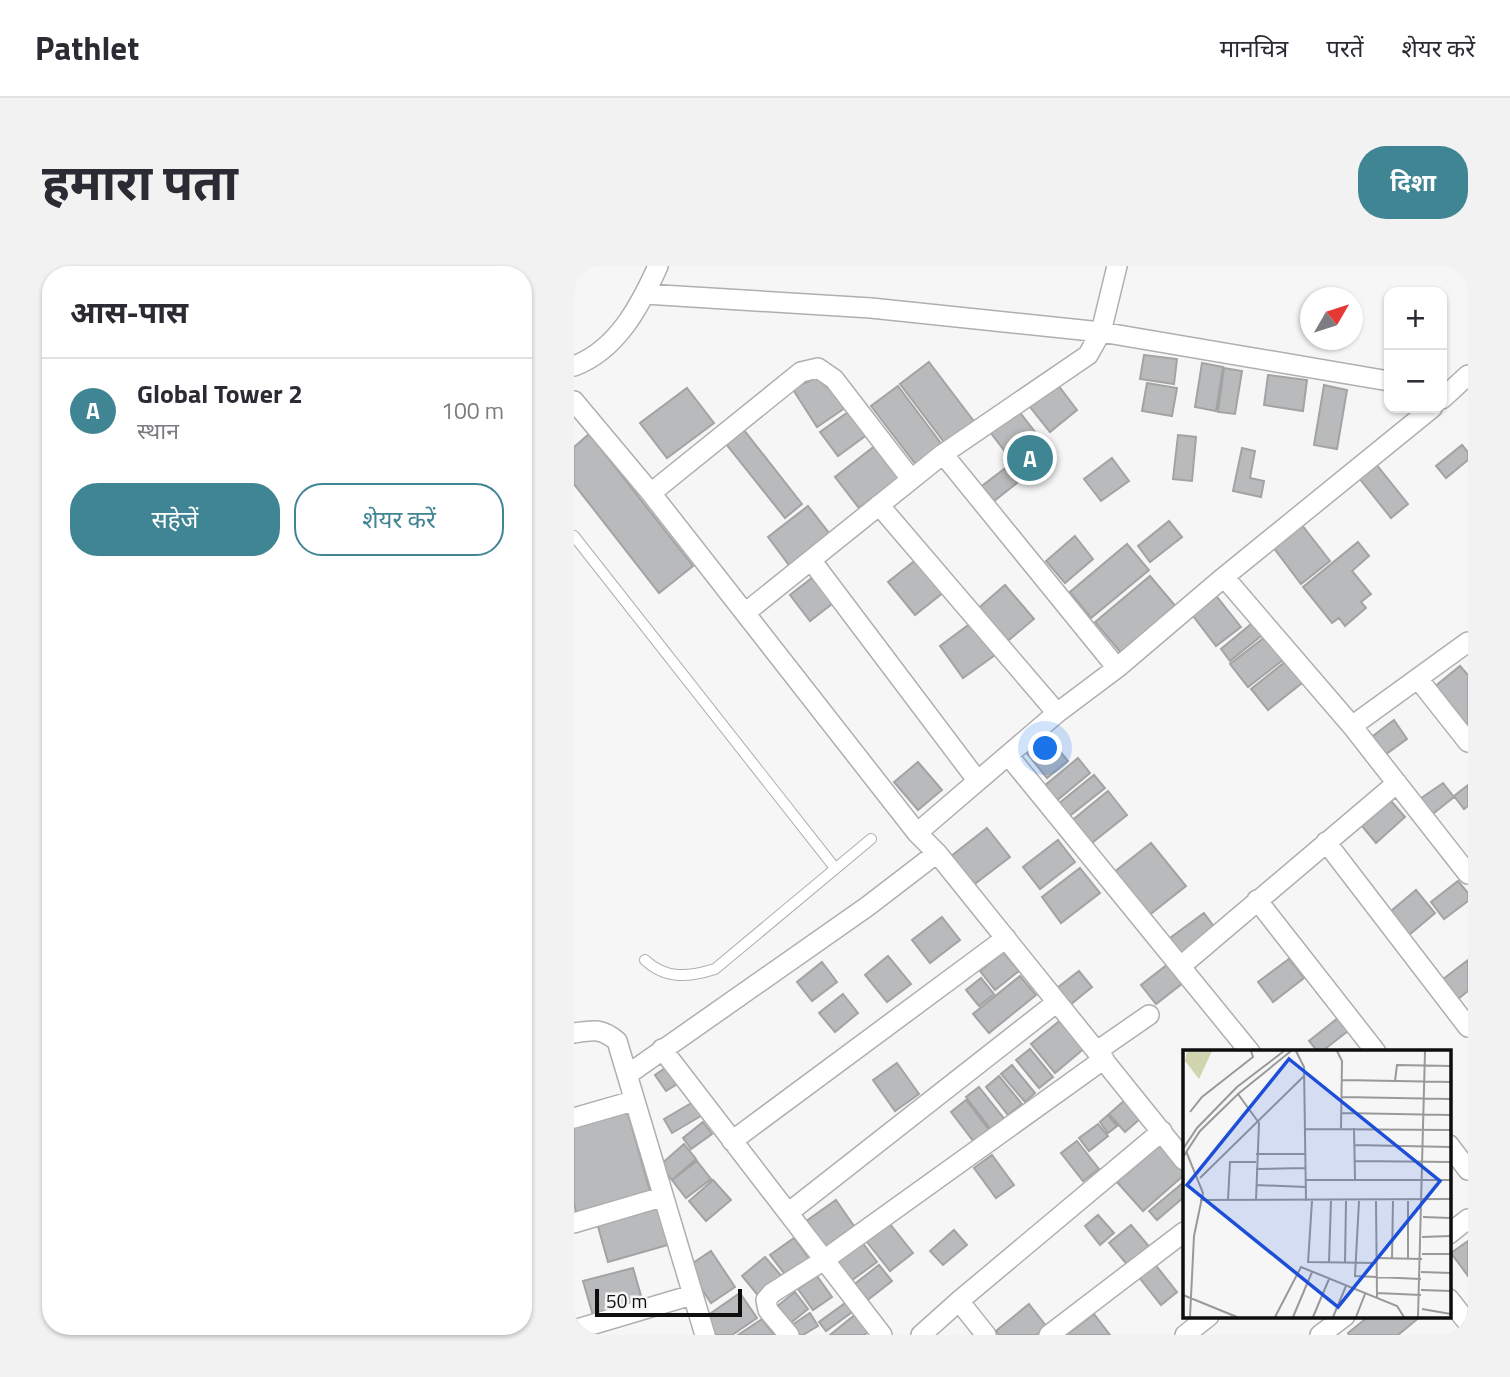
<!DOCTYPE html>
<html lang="hi">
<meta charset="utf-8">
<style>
body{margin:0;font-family:"Titillium Web","Noto Sans Devanagari",sans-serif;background:#f2f2f3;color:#2b2b33}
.controls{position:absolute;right:21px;top:21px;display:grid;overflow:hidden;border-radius:14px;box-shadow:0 2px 5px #0004}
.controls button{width:63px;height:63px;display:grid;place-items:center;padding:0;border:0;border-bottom:2px solid #e1e1e2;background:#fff;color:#2b2b33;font:35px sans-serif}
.compass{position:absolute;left:726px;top:21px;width:63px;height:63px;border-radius:50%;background:#fff;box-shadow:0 2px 5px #0004;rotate:51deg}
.scale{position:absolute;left:21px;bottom:18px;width:147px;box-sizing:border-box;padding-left:7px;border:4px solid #0e0e0e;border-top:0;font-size:19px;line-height:24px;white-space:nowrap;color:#0e0e0e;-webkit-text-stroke:5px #f6f6f7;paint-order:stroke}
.you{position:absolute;left:472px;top:483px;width:24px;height:24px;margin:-18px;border:5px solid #fff;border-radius:50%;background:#1a73e8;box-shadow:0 0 0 10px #1a73e833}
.badge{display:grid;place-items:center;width:46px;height:46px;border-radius:50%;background:#408593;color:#fff;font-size:23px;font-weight:700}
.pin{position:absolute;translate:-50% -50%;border:4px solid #fff;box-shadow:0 2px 7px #0006}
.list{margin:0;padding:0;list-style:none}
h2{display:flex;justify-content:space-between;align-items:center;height:91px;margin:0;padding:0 28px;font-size:30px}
h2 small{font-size:23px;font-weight:400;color:#7c7c81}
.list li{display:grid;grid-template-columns:46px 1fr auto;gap:21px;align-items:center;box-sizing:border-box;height:105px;padding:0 28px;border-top:2px solid #e1e1e2}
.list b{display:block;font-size:26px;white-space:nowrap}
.list p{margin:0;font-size:23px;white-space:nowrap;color:#7c7c81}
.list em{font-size:23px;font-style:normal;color:#7c7c81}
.actions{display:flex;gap:14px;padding:21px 28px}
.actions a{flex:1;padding:16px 0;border:2px solid #408593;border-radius:28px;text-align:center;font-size:24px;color:#408593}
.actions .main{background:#408593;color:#fff}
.map{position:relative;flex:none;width:894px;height:1069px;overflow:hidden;border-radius:28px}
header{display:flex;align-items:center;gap:42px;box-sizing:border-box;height:98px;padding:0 35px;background:#fff;border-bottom:2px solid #e1e1e2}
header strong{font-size:33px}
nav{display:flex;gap:38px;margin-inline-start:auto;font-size:24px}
.intro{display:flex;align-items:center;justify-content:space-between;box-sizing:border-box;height:168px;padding:0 42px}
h1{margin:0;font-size:49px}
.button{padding:18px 32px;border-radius:28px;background:#408593;color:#fff;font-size:24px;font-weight:700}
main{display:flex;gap:42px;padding:0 42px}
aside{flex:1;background:#fff;border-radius:28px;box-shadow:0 2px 5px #0004}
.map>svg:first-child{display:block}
.building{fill:#b9babb;stroke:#a3a3a4;stroke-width:2}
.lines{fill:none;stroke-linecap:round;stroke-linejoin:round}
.lane-casing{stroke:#afafb0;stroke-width:12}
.street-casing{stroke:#afafb0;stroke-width:22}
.lane{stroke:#fff;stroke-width:10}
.street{stroke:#fff;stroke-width:19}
.inset-road{fill:none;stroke:#99999a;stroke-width:2}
.view{fill:#1d4ed8;fill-opacity:0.15;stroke:#1d4ed8;stroke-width:3.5}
.inset-edge{fill:none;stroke:#0e0e0e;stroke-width:3.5}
</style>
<header>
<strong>Pathlet</strong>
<nav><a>मानचित्र</a><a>परतें</a><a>शेयर करें</a></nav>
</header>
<div class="intro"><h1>हमारा पता</h1><a class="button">दिशा</a></div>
<main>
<aside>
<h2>आस-पास<small></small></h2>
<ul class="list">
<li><span class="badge">A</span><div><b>Global Tower 2</b><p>स्थान</p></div><em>100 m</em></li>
</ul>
<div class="actions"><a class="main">सहेजें</a><a>शेयर करें</a></div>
</aside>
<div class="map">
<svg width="894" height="1069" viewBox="0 0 894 1069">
<rect width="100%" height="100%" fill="#f6f6f7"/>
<path class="building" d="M570 89 603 93 600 118 566 113Z
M355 96 402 158 373 180 326 118Z
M628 97 649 101 642 145 621 141Z
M650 102 668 105 661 148 644 146Z
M694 109 733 114 729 145 690 139Z
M243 112 274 140 243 161 218 122Z
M573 117 603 122 598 150 568 145Z
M484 119 503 144 476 166 456 141Z
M750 119 773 124 763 183 740 179Z
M324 120 369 180 343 200 297 140Z
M113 122 140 157 93 192 66 157Z
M277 144 294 168 264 190 246 166Z
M444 144 479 189 420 235 408 220 439 196 416 166Z
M170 164 228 238 211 252 152 178Z
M15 168 119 300 85 327 0 218V181Z
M604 169 622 171 618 215 599 213Z
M302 179 327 210 285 242 261 211Z
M888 179 894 186V194L872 212 862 200Z
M668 182 681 185 676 212 690 215 687 231 659 225Z
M538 192 555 215 527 235 510 213Z
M802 198 834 238 817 252 785 212Z
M234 240 259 272 218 303 194 271Z
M595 255 608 271 576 296 564 280Z
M728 259 756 295 727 318 699 281Z
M501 270 519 293 491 317 472 295Z
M784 276 795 290 778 305 797 328 787 336 792 342 771 360 765 352 758 357 729 321Z
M553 278 575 304 517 352 496 326Z
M343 293 370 326 341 349 314 316Z
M243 308 263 334 236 355 216 329Z
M576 310 603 342 548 388 521 356Z
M431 319 460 353 430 378 401 345Z
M640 327 667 361 642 380 616 346Z
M682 354 692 366 656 395 647 383Z
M397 357 421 389 389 412 366 380Z
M691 371 709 394 674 421 656 398Z
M716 392 733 413 694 444 677 423Z
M886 400 894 409V466L859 422Z
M820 454 833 473 808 491 795 473Z
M468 463 494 495 473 512 447 480Z
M504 492 516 507 481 536 469 521Z
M344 496 368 524 344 544 320 516Z
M520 509 531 522 493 552 483 539Z
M869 517 880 531 856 550 843 535Z
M894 519V540L890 543 880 530Z
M534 525 553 549 514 580 495 557Z
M817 535 831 551 802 577 788 560Z
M413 562 436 591 398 620 376 591Z
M484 574 501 596 466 623 449 601Z
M577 577 612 620 574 650 539 607Z
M506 602 526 627 487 657 468 631Z
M884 615 894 627V635L870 653 857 636Z
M842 624 861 647 829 674 810 651Z
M630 647 641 662 603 690 592 675Z
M368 651 386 674 356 697 338 674Z
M429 686 445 705 421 724 406 705Z
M314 690 337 718 313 736 291 709Z
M715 693 730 712 699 736 684 716Z
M894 694V725L879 737 864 717Z
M248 696 263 716 238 735 223 716Z
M594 698 609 717 582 738 567 719Z
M505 705 518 721 496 739 483 722Z
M446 710 462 729 415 767 399 748Z
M407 712 420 728 405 740 392 724Z
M269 728 284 747 261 766 245 747Z
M764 752 774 765 747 786H744L735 775Z
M488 753 512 781 481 807 457 778Z
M456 783 479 811 465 822 442 794Z
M323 797 345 828 321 845 299 814Z
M438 799 461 827 451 836 427 808Z
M94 800 105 817 92 825 81 809Z
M425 810 448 838 434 849 412 821Z
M405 821 432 855 418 865 392 831Z
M392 834 415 864 400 876 377 846Z
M551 834 567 852 551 866 535 848Z
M119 836 127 850 98 867 90 853Z
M53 844 76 925 2 946 0 938V859Z
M534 849 543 860 534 867 526 856Z
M129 856 138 868 117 883 109 872Z
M524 858 534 870 515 885 505 872Z
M503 875 525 903 509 915 487 887Z
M110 878 122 893 98 914 86 899Z
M587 878 610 904V909L569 945 543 916Z
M418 889 440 919 422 932 400 902Z
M123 895 137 913 112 932 98 914Z
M139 914 157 934 132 955 115 935Z
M610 916V931L583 954 575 945Z
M262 934 280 960 247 984 228 958Z
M86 939 97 978 34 996 23 957Z
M524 949 540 967 526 979 511 960Z
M312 953 339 987 316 1005 289 971Z
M557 959 578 984 556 1002 535 977Z
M380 964 393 979 369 999 356 985Z
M220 972 236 994 213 1011 196 989Z
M894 975V1010L877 987Z
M288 976 303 996 274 1017 259 997Z
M137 985 161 1021 137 1037 113 1001Z
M191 991 211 1014 187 1033 168 1010Z
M580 997 603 1026 587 1039 564 1010Z
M305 999 318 1015 291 1036 278 1020Z
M59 1002 70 1040 20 1053 9 1015Z
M243 1010 258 1031 239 1044 224 1023Z
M221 1026 234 1043 214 1059 201 1042Z
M166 1027 183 1052 158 1069H137L127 1054Z
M274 1035 281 1044 252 1065 245 1056Z
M455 1038 473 1061 463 1069H425L422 1065Z
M236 1047 244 1060 229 1069H220L215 1061Z
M283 1047 296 1065 290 1069H256Z
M520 1048 536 1069H495L494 1068Z
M795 1050H847L824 1069H775L774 1067Z
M188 1053 200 1069H164Z"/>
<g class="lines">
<defs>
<path id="lane" d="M0 270 261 602
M71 694C92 714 115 711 141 703L297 573"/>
<path id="street" d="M71 28 297 42 527 66 815 115
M0 100C43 84 66 40 84 0
M868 133 894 109
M0 135 77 227 343 567 363 587 610 894
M369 188 543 402
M77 227 227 106 244 102 260 113 337 213
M305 239 483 447
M237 294 403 514
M650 311 778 460 894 608
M171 347 369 188 514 89 527 66 543 0
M845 414 894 476
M778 460 894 376
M434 489 676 786
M343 567 483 447 543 402 650 311 858 142
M752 576 894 761
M683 634 802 786
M607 700 823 517
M0 767C20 764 27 762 43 775L131 1069
M88 783 308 1069
M523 785 575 749
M53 809 294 640 363 587
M0 852 59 835
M158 875 432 672
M875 879 894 904
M214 947 483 736
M0 957 88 931
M875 968 894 953
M875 1033 894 1057
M385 1035 412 1069
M0 1064 118 1029
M215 1069 194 1044 192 1034 198 1027 250 994 530 793
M347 1069 385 1035 588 865
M475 1069 610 966
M611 1069 635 1050
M746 1069 771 1050"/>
</defs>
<use href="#lane" class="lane-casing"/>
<use href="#street" class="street-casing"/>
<use href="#lane" class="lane"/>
<use href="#street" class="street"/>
</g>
<g transform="translate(609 784)">
<rect width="268" height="268" fill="#f6f6f7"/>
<path d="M4 1H29L16 29 2 11Z" fill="#d0d4af"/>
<path class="inset-road" d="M113 1 121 17 123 151M154 1 159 11 158 78M159 30 268 32M212 31 214 15 268 16M55 44 76 73 73 150M159 47 268 49M7 62 19 47 70 7 68 1M159 63 268 65M171 78 172 129M122 79 268 80M171 95 268 97M0 99 14 78 54 37 101 1M3 101 20 143 11 186 7 267M73 104H123M0 107 17 81 55 44 108 1M172 111 268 112M73 119 122 118M17 128 121 26M123 130H268M73 135 123 137M17 150 268 149M45 150 47 112H73M176 151 172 226 238 229M193 151 194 247M240 167 268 168M239 187 268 186M239 204H268M195 208 239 209M209 209 210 151M225 209V151M125 212 194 213M146 212 148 151M125 213 129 151M162 213 163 151M238 222 268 223M238 240 268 241M194 243 238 245M0 245 54 267M239 259 268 264M92 267 118 217 214 256 221 267M110 267 129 222M130 267 146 229M150 267 163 236M173 267 182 244M235 267 242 1"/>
<path class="view" d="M106 9 257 131 155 257 4 135Z"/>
<rect width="268" height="268" class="inset-edge"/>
</g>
</svg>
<div class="controls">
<button>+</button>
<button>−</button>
</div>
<svg class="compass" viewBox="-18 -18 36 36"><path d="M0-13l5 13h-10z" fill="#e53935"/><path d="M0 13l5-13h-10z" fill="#7c7c81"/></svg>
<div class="scale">50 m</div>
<div class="you"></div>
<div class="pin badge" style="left:456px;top:192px">A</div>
</div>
</main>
